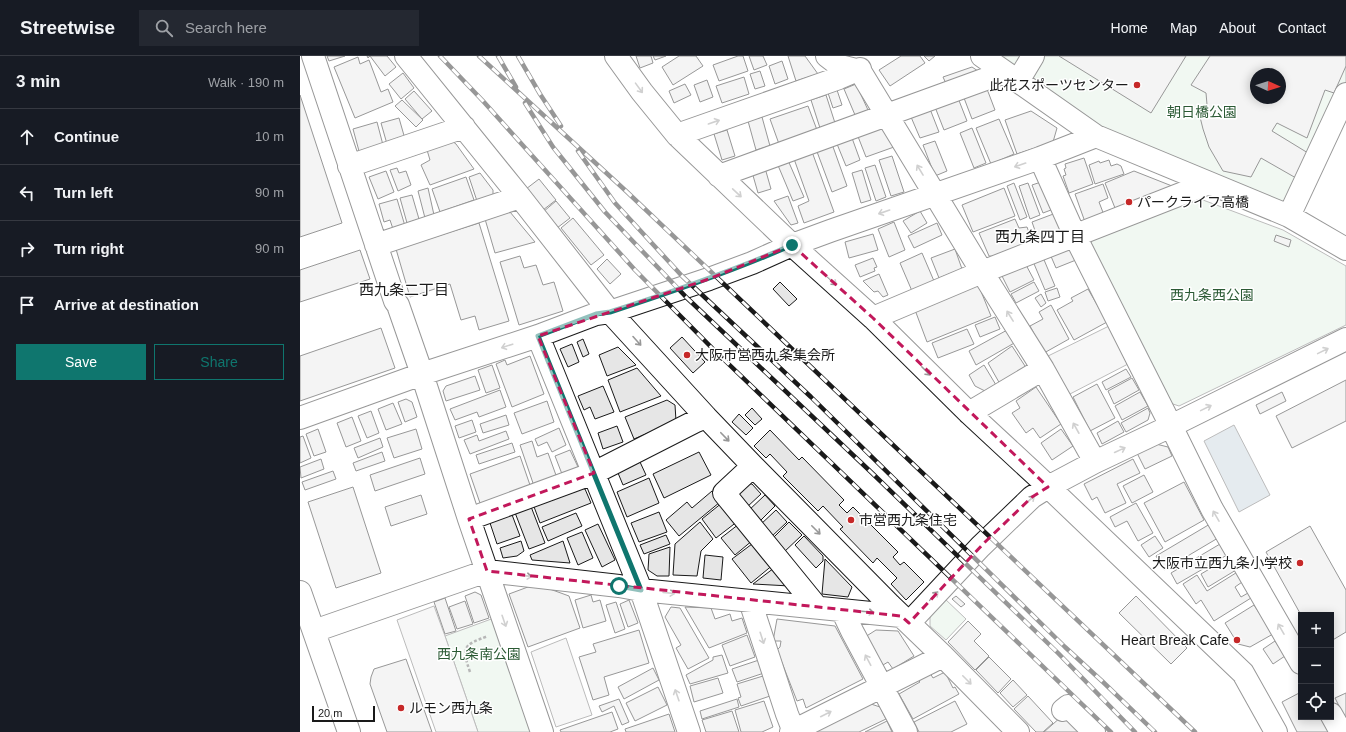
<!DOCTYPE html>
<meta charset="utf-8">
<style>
body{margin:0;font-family:Helvetica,"Noto Sans JP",sans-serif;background:#242831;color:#f1f3f6}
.controls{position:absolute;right:12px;bottom:12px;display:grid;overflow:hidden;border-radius:0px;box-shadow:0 2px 10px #0003}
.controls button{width:36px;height:36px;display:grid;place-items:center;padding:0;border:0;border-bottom:1px solid #363941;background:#171b24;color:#f1f3f6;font:20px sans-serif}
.compass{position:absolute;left:950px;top:12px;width:36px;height:36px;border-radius:50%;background:#171b24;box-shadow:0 2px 10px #0003;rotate:93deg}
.scale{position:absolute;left:12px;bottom:10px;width:63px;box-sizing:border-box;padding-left:4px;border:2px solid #1a1a1a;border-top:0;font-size:11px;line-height:14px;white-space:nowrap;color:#1a1a1a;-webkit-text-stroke:3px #fff;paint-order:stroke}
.stop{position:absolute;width:12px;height:12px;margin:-9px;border:3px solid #0f766e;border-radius:50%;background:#fff}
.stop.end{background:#0f766e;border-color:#fff;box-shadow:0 1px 4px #0008}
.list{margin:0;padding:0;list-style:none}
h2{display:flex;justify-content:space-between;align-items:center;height:52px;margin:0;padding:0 16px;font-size:17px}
h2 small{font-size:13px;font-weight:400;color:#9ea1a6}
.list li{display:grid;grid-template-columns:26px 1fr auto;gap:12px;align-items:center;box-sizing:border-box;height:56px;padding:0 16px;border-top:1px solid #363941}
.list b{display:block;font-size:15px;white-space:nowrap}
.list em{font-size:13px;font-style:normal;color:#9ea1a6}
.actions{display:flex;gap:8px;padding:12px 16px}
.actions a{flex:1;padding:9px 0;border:1px solid #0f766e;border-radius:0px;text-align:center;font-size:14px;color:#0f766e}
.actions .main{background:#0f766e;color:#fff}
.icon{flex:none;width:22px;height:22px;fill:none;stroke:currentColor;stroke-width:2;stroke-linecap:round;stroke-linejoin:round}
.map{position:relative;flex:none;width:1046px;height:676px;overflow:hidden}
header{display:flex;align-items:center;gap:24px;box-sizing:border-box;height:56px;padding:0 20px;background:#171b24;border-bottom:1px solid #363941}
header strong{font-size:19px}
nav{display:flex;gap:22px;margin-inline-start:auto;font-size:14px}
.search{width:280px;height:36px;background:#242831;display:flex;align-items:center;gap:10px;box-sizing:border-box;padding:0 14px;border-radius:0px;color:#9ea1a6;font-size:15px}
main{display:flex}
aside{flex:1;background:#171b24}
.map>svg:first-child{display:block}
.green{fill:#e0efe3;stroke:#6a6a6a;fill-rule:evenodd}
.parking{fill:#ededed;stroke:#6a6a6a}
.water{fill:#c6d2dc;stroke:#6a6a6a}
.building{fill:#e6e6e6;stroke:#1a1a1a;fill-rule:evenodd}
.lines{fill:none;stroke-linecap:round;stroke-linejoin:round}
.minor-casing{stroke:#1a1a1a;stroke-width:24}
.path{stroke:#5f5f5f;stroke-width:2.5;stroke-dasharray:3 2;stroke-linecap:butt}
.minor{stroke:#fff;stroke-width:22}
.rail-casing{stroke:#1a1a1a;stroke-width:4.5}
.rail{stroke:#fff;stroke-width:3;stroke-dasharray:9;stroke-linecap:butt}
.oneway{stroke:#989898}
.route{stroke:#0f766e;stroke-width:5}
.marked{fill:none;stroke:#c2185b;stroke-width:3;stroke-dasharray:8 5;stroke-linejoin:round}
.poi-dot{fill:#c62828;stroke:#fff;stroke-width:1.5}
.labels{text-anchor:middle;stroke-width:3;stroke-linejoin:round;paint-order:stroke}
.poi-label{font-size:14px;fill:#1a1a1a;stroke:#fff;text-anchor:start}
.park-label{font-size:14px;fill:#2b5a34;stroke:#fff}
.neighbourhood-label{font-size:15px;fill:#1a1a1a;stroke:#fff}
</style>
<header>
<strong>Streetwise</strong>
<div class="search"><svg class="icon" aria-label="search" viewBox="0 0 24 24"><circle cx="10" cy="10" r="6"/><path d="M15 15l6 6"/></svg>Search here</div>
<nav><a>Home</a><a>Map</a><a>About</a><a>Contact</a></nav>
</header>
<main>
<aside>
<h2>3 min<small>Walk · 190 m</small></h2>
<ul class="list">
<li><svg class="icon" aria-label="ahead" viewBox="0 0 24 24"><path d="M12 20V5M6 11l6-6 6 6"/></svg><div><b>Continue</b></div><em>10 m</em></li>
<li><svg class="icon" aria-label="left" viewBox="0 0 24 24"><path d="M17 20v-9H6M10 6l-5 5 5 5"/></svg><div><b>Turn left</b></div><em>90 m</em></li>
<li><svg class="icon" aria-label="right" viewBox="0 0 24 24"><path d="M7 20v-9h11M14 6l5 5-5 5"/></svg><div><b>Turn right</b></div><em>90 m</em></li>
<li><svg class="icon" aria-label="arrive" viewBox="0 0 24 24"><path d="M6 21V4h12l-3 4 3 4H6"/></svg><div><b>Arrive at destination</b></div></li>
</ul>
<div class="actions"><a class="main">Save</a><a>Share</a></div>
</aside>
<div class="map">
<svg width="1046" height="676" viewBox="0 0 1046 676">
<rect width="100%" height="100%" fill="#fff"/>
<path class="green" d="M700 0H1046V55L997 154 803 76ZM956 18H980V42H956Z
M895 141 983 174 1046 210V269L879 350 870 347 791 187 794 180Z
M644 542 666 563 646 584 630 570V557Z
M194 562 234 676H178L145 580Z"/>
<path class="parking" d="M809 270 828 308 768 339 746 301Z
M134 550 145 580 178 676H136L97 564Z
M266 582 292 659 256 671 231 596Z"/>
<path class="water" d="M934 369 970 439 939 456 904 385Z"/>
<path class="building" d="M27 0H45L29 5Z
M67 0H87L96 11 85 20 70 0 68 2Z
M336 0H351L353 7 340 12Z
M353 0H366L355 4Z
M379 0H396L403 10 373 29 362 11Z
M438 0H443L448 15 419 25 413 9Z
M449 0H463L467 9 454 14Z
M488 0H505L518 18 496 25Z
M601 0H620L625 7 590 30 579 14Z
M624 0H635L629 5Z
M759 0H886L851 57Z
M910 0H1046V10L1034 37 1025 34 1007 82 977 67 972 75 1008 97 996 122 961 102 951 121 923 115 909 91 903 73 900 61 908 60 906 37 891 29ZM956 18H980V42H956Z
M58 1 60 8 69 4 81 36 88 33 93 46 55 62 34 11Z
M482 5 488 23 475 28 469 10Z
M672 11 678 15 648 32 643 21Z
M460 15 465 30 455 33 450 18Z
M103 17 114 32 101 43 89 28Z
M444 21 449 38 422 47 416 30Z
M407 24 413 41 400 46 394 29Z
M385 28 391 39 374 47 369 35Z
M556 28 568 54 555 59 544 33Z
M687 33 695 54 672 63 664 42Z
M537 34 542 49 533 52 528 37Z
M114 35 132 55 122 63 105 43Z
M0 39 42 167 0 181Z
M526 39 535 67 520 72 511 44Z
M658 42 667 65 644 74 635 51Z
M102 44 123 64 116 71 95 50Z
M508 50 517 74 479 88 470 63Z
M630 53 639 76 620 82 611 61Z
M731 55 757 72 753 86 717 98 705 64Z
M462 61 470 90 456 94 448 65Z
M99 62 105 83 87 88 81 67Z
M699 63 714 98 691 108 676 72Z
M77 66 83 89 59 95 53 73Z
M584 67 594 91 566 101 557 78Z
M672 72 686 107 674 112 660 77Z
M427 74 435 100 422 104 414 78Z
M552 82 560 104 546 110 537 88Z
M152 85 156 88 174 113 130 129 121 109 130 104 127 94Z
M635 85 647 115 635 120 623 89Z
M532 88 547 130 532 136 516 93Z
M511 93 534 156 504 167 498 150 509 145 493 100Z
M592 100 604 136 591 140 579 104Z
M487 102 504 141 493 145 477 107Z
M784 102 793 128 769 137 763 120 766 119 764 113 766 112 765 108Z
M809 104 811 110 817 108 821 110 824 118 795 128 789 109 799 105 800 107Z
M575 109 586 141 576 145 565 112Z
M97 112 99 117 106 115 111 129 98 135 90 114Z
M465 112 471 133 458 137 452 116Z
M562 114 571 144 561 147 552 117Z
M86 115 94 136 78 143 69 121Z
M834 115 872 130 817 157 805 127Z
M180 117 193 134V139L177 145 169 121Z
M166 121 174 144 140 156 132 133Z
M239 123 256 144 243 154 226 133Z
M741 126 751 154 743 157 732 129Z
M714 127 727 161 720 164 707 130Z
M728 127 740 159 730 163 719 130Z
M803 128 808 142 799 146 804 159 785 166 775 138Z
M128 132 134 159 125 162 118 135Z
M704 132 715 160 673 176 662 149Z
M112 139 119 163 107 167 100 142Z
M488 140 498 167 491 169 474 145Z
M97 143 105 170 93 173 90 164 84 166 79 148Z
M256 145 270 162 257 172 243 156Z
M620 155 627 167 611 177 603 165Z
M210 156 235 186 195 197 185 163Z
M756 157 762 171 758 178 739 186 732 166Z
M273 162 304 199 291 209 261 172Z
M715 163 719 172 727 171 733 187 699 201 689 200 679 177Z
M594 166 605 194 589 201 578 173Z
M179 167 209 265 179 274 175 260 161 264 150 228 110 241 96 193Z
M637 167 642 179 614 192 608 180Z
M573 178 578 194 549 202 545 186Z
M976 179 991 184 989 191 974 185Z
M767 191 772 194 776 204 756 212 750 198Z
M655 193 662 213 639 222 631 202Z
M60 194 70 223 0 246V214Z
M622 197 634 225 612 235 600 207Z
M742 199 755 230 745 234 732 203Z
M220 200 224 212 236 209 243 229 254 226 263 255 219 269 200 206Z
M573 202 577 211 574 212 575 215 560 221 555 209Z
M307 203 321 218 310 228 297 213Z
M725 207 734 224 710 236 702 220Z
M579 218 588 239 583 241 578 235 574 236 563 225Z
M480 226 497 243 489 250 473 233Z
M734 226 739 235 716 247 711 238Z
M678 228 691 260 627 286 615 254Z
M757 232 760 241 748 245 745 236Z
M788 233 807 266 774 284 757 254 773 245 771 242Z
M741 238 746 247 741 251 735 242Z
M751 249 769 283 744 297 730 270 743 263 739 256Z
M695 261 700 273 680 281 675 269Z
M81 272 95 312 0 345V300Z
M667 273 674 288 638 302 632 287Z
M709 273 716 286 676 309 669 295Z
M382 281 405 306 393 317 370 292Z
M283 283 289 298 283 301 277 286Z
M272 288 279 306 268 311 260 293Z
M712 290 725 310 724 316 700 328 688 307Z
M318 291 336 309 307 320 299 299Z
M230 300 244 338 212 351 196 308 205 304 207 309Z
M192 309 200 332 186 337 178 314Z
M684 309 696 329 685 335 675 330 669 319Z
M337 312 361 340 320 356 308 324Z
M826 313 831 321 806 334 802 326Z
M175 320 180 334 146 345 143 335 146 330Z
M832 322 839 334 814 348 808 335Z
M1046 324V365L992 392 976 360Z
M797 328 815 362 790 375 773 341Z
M303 330 314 356 295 363 290 351 284 354 278 340Z
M736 331 761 368 740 382 733 372 726 377 712 357 720 352 716 345Z
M200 334 206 351 179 361 177 356 155 364 150 353Z
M840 336 848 350 822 364 815 350Z
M982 336 986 345 960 358 956 349Z
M106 343 112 346 117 361 105 366 98 346Z
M367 344 375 349 376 365 334 383 325 361Z
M247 345 254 366 222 378 214 357Z
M93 347 102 368 86 374 78 353Z
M452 352 462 363 455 369 445 359Z
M848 352 850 357 848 364 826 376 821 367Z
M71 355 79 377 67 382 58 360Z
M439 358 453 372 446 379 432 366Z
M206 359 209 369 183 377 180 368Z
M52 361 61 385 46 391 37 367Z
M172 364 176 376 159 382 155 370Z
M818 365 824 376 802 388 797 377Z
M317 370 323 386 303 393 298 377Z
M259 372 266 389 252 396 247 386 238 390 235 383Z
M18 373 26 396 14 400 6 378Z
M116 373 122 393 94 402 87 382Z
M761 373 773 390 752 404 741 387Z
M470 374 499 404 502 401 544 444 539 449 547 457 553 451 598 496 593 501 600 509 604 506 624 526 606 544 591 528 597 522 577 502 573 507 540 473 543 471 523 450 518 455 483 420 487 416 470 398 466 402 454 390Z
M206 375 209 383 170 398 164 384 177 379 179 385Z
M3 380 11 402 0 407V381Z
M80 382 83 391 58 402 54 392Z
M232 385 237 401 248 397 257 422 234 430 220 389Z
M212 387 215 396 179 408 176 399Z
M856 388 868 391 872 400 845 413 837 397Z
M270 394 278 411 262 418 255 400Z
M82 396 85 405 56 415 53 407Z
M399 396 411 419 364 442 353 418Z
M220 400 231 432 181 450 170 418Z
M120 402 125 418 75 435 70 419Z
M21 403 24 413 1 422 0 411Z
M833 403 840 417 817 428 826 447 805 457 797 441 792 444 784 428Z
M340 406 346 419 323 429 318 417Z
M33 415 36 423 5 434 2 426Z
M844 419 853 436 832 447 823 430Z
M349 422 359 447 327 461 317 436Z
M884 426 904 464 865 486 844 447Z
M444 428H452L461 438 446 452 437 442Z
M53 431 81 517 36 532 8 446Z
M277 431 285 433 291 447 240 467 233 448Z
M412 435 420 446 379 480 366 464 387 446 392 452Z
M121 439 127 458 91 470 85 451Z
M465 439 475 450 458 467 447 456Z
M423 446 438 465 416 482 402 463Z
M836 447 853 477 838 485 827 465 815 471 810 461Z
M230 448 245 487 229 493 214 454Z
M476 454 487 466 470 482 459 470Z
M211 456 220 480 197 488 189 464Z
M359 456 367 476 339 486 331 467Z
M276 457 282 470 248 485 242 471Z
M400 466 413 483 401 495 397 520 373 519 375 488Z
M489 466 502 479 483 497 471 484Z
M298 468 315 504 302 511 285 474Z
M439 468 453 484 435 499 421 482Z
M910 468 918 482 864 514 856 500Z
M1010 470 1046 534V576L1031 585V559H1001L966 496Z
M282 476 293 502 278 509 267 482Z
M366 479 370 488 344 498 340 489Z
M504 480 523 500V505L516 512 495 489Z
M855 480 863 492 849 501 841 489Z
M221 485 224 495 217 500 203 502 200 492Z
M263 485 270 507 232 504 230 499Z
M456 485 474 508 451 527 432 503Z
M920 488 927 499 877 528 871 517Z
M370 491 369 520H357L348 514 349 498Z
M405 499 423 501 421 524 403 522Z
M928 502 936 514 908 531 901 518Z
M525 503 552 531 548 541 522 538Z
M474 512 490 530 453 528Z
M939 515 945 524 935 531 941 541 948 537 951 542 914 565 901 544 896 548 883 528 897 519 907 535Z
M236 528 269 540 280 572 228 591 209 538Z
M175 536 181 539 189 562 174 567 165 540Z
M291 539 293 546 300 544 306 565 283 572 275 544Z
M656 540 665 548 661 551 652 543Z
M836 540 887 592 871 608 819 557Z
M145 542 156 575 145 578 134 546Z
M329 544 338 567 328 571 320 548Z
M165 545 173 568 157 573 149 551Z
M316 546 325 573 315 577 306 549Z
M954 549 973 578 950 591 938 588 925 567Z
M371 551 380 552 409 602 388 613 376 592 381 589 365 561Z
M385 551 411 552 415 563 430 558 432 565 442 562 447 577 409 592Z
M477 563 535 570 563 623 506 652 503 643 497 645 477 594 480 591 481 585H473Z
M668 565 681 578 674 585 689 600 675 614 648 586Z
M339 574 349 607 304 621 309 639 293 644 279 601 296 596 293 588Z
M576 574 598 575 614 600 593 613 588 606 583 609 565 581Z
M447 579 455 601 430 610 422 589Z
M975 585 985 600 973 608 963 593Z
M422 599 428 617 390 628 386 619 413 604V601Z
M689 601 711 623 698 637 676 614Z
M106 603 132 676H87L70 628 71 621 74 613Z
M459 604 464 617 437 626 432 613Z
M353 612 359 624 324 643 318 631Z
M645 616 653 632 655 631 659 638 613 663 599 638 620 626 618 624 630 617 633 622Z
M463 620 470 640 441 650 438 642 441 641 437 628Z
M418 622 423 637 394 646 390 630Z
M713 624 727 639 713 651 700 637Z
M358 631 367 649 335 665 326 647Z
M1001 636V661H1021L1029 676H997L982 646Z
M1046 637V664L1035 642Z
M728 640 753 667 743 676H736L714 653Z
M319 643 329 666 322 669 314 650 302 656 299 650Z
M437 643 439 651 402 663 400 655Z
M464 645 473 671 462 676H441L435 654Z
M655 645 667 668 651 676H619L614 666Z
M571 648 580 651 586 663 559 676H515Z
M770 653 783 676H744Z
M432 655 439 676H406L402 664Z
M312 656 318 673 310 676H261L260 674Z
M369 658 375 676H326L325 673Z
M587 665 592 676H565Z"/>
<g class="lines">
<defs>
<path id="minor" d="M13 0 95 245 98 249 122 318 169 463 242 676
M106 0 220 141 310 256 406 361 453 410 590 549 643 600 718 676
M316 0 342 36 377 79 492 189 573 262 669 357 737 420 943 617 976 676
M527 0 540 10 560 15 682 216 743 313 795 406
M682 0 796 80 989 160 1046 193
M718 25 733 0
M377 79 539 22 560 13
M740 102 775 180 871 370 912 453 1001 607
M49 110 164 71
M419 120 705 16
M989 160 1046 38
M76 189 220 141
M573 262 682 216 909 127
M238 280 341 534 389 676
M669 357 743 313
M0 362 122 318 238 280 296 258 310 256 409 223 452 207 492 189 530 175 740 102 796 80
M453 410 424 437 516 550
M169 463 294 417 396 365 406 361
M0 536 49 676
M450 545 487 658 494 676
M542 554 552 575 606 676
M609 567 680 491 732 441 748 431 795 406 871 370 1046 283
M14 575 187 515 319 530 341 534 601 560
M763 654 768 650 794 676
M1031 658 1041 676
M491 676 643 600"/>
</defs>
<use href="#minor" class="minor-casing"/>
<path class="path" d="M170 616C161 590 164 589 188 580"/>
<use href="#minor" class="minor"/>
<defs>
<path id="rail" d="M140 0 183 45 335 214 413 293 811 676
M179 0 326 135 895 676
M198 0 216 31
M218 0 240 38 261 70
M225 47 253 91 305 156 387 242 572 417 758 597 835 676
M278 95 315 147 382 220 511 341 765 591 803 626 855 676"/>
</defs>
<use href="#rail" class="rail-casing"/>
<use href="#rail" class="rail"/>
</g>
<defs><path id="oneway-shaft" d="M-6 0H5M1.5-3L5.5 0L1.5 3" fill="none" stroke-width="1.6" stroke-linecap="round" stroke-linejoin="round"/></defs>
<g class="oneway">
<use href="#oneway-shaft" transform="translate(339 32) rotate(54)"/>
<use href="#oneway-shaft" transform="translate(414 66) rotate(-19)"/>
<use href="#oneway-shaft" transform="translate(720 109) rotate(161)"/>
<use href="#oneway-shaft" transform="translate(620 114) rotate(-121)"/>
<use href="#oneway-shaft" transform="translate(437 137) rotate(43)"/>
<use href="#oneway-shaft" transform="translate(584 156) rotate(161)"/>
<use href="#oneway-shaft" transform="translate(532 225) rotate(42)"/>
<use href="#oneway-shaft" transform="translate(710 260) rotate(-122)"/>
<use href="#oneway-shaft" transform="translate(337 285) rotate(48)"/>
<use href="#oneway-shaft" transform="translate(207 290) rotate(162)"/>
<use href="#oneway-shaft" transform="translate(1023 295) rotate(-26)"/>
<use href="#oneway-shaft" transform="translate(626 315) rotate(45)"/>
<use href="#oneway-shaft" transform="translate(906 352) rotate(-26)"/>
<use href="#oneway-shaft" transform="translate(776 372) rotate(-119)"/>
<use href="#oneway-shaft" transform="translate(425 381) rotate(46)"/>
<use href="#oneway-shaft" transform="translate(820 394) rotate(-25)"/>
<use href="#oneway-shaft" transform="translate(730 444) rotate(-41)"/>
<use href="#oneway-shaft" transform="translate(916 460) rotate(-120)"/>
<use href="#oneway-shaft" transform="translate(516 474) rotate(45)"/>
<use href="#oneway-shaft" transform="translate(226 520) rotate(6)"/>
<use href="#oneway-shaft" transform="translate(369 537) rotate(6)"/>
<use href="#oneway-shaft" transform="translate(634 540) rotate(-46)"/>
<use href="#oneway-shaft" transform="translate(568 556) rotate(6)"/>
<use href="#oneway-shaft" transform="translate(204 565) rotate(71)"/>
<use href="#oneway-shaft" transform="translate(981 573) rotate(-120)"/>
<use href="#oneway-shaft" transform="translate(462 582) rotate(72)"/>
<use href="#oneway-shaft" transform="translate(568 604) rotate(-118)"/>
<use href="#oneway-shaft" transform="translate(667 624) rotate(45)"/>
<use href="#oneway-shaft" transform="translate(377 639) rotate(-109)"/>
<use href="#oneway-shaft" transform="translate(526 658) rotate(-27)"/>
</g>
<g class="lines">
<path class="route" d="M319 530 341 534 238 280 296 258 310 256C372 236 433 215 492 189"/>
</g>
<path d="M0 0H1046V676H0ZM492 189 573 262 748 431 732 441 684 487 609 567 601 560 187 515 169 463 294 417 238 280 409 223Z" fill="#fff" fill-opacity=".55" fill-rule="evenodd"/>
<path class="marked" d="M492 189 573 262 748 431 732 441 684 487 609 567 601 560 187 515 169 463 294 417 238 280 409 223Z"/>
<g class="poi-dot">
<circle cx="837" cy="29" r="4"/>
<circle cx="829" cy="146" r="4"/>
<circle cx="387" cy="299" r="4"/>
<circle cx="551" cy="464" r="4"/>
<circle cx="1000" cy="507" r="4"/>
<circle cx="937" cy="584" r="4"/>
<circle cx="101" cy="652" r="4"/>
</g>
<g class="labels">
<g class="poi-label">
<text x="829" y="34" text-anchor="end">此花スポーツセンター</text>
<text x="837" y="151">パークライフ高橋</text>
<text x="395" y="304">大阪市営西九条集会所</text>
<text x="559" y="469">市営西九条住宅</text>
<text x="992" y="512" text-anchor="end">大阪市立西九条小学校</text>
<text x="929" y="589" text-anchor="end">Heart Break Cafe</text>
<text x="109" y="657">ルモン西九条</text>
</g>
<g class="park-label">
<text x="902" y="61">朝日橋公園</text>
<text x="912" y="244">西九条西公園</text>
<text x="179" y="603">西九条南公園</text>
</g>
<g class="neighbourhood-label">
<text x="740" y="186">西九条四丁目</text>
<text x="104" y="239">西九条二丁目</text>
</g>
</g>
</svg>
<div class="controls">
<button>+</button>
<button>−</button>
<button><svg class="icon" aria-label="locate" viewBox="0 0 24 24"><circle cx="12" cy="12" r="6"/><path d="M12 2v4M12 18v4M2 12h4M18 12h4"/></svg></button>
</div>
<svg class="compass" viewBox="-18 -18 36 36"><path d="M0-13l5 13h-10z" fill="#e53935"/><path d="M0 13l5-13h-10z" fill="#9ea1a6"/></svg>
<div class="scale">20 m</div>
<div class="stop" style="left:319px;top:530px"></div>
<div class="stop end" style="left:492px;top:189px"></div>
</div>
</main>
